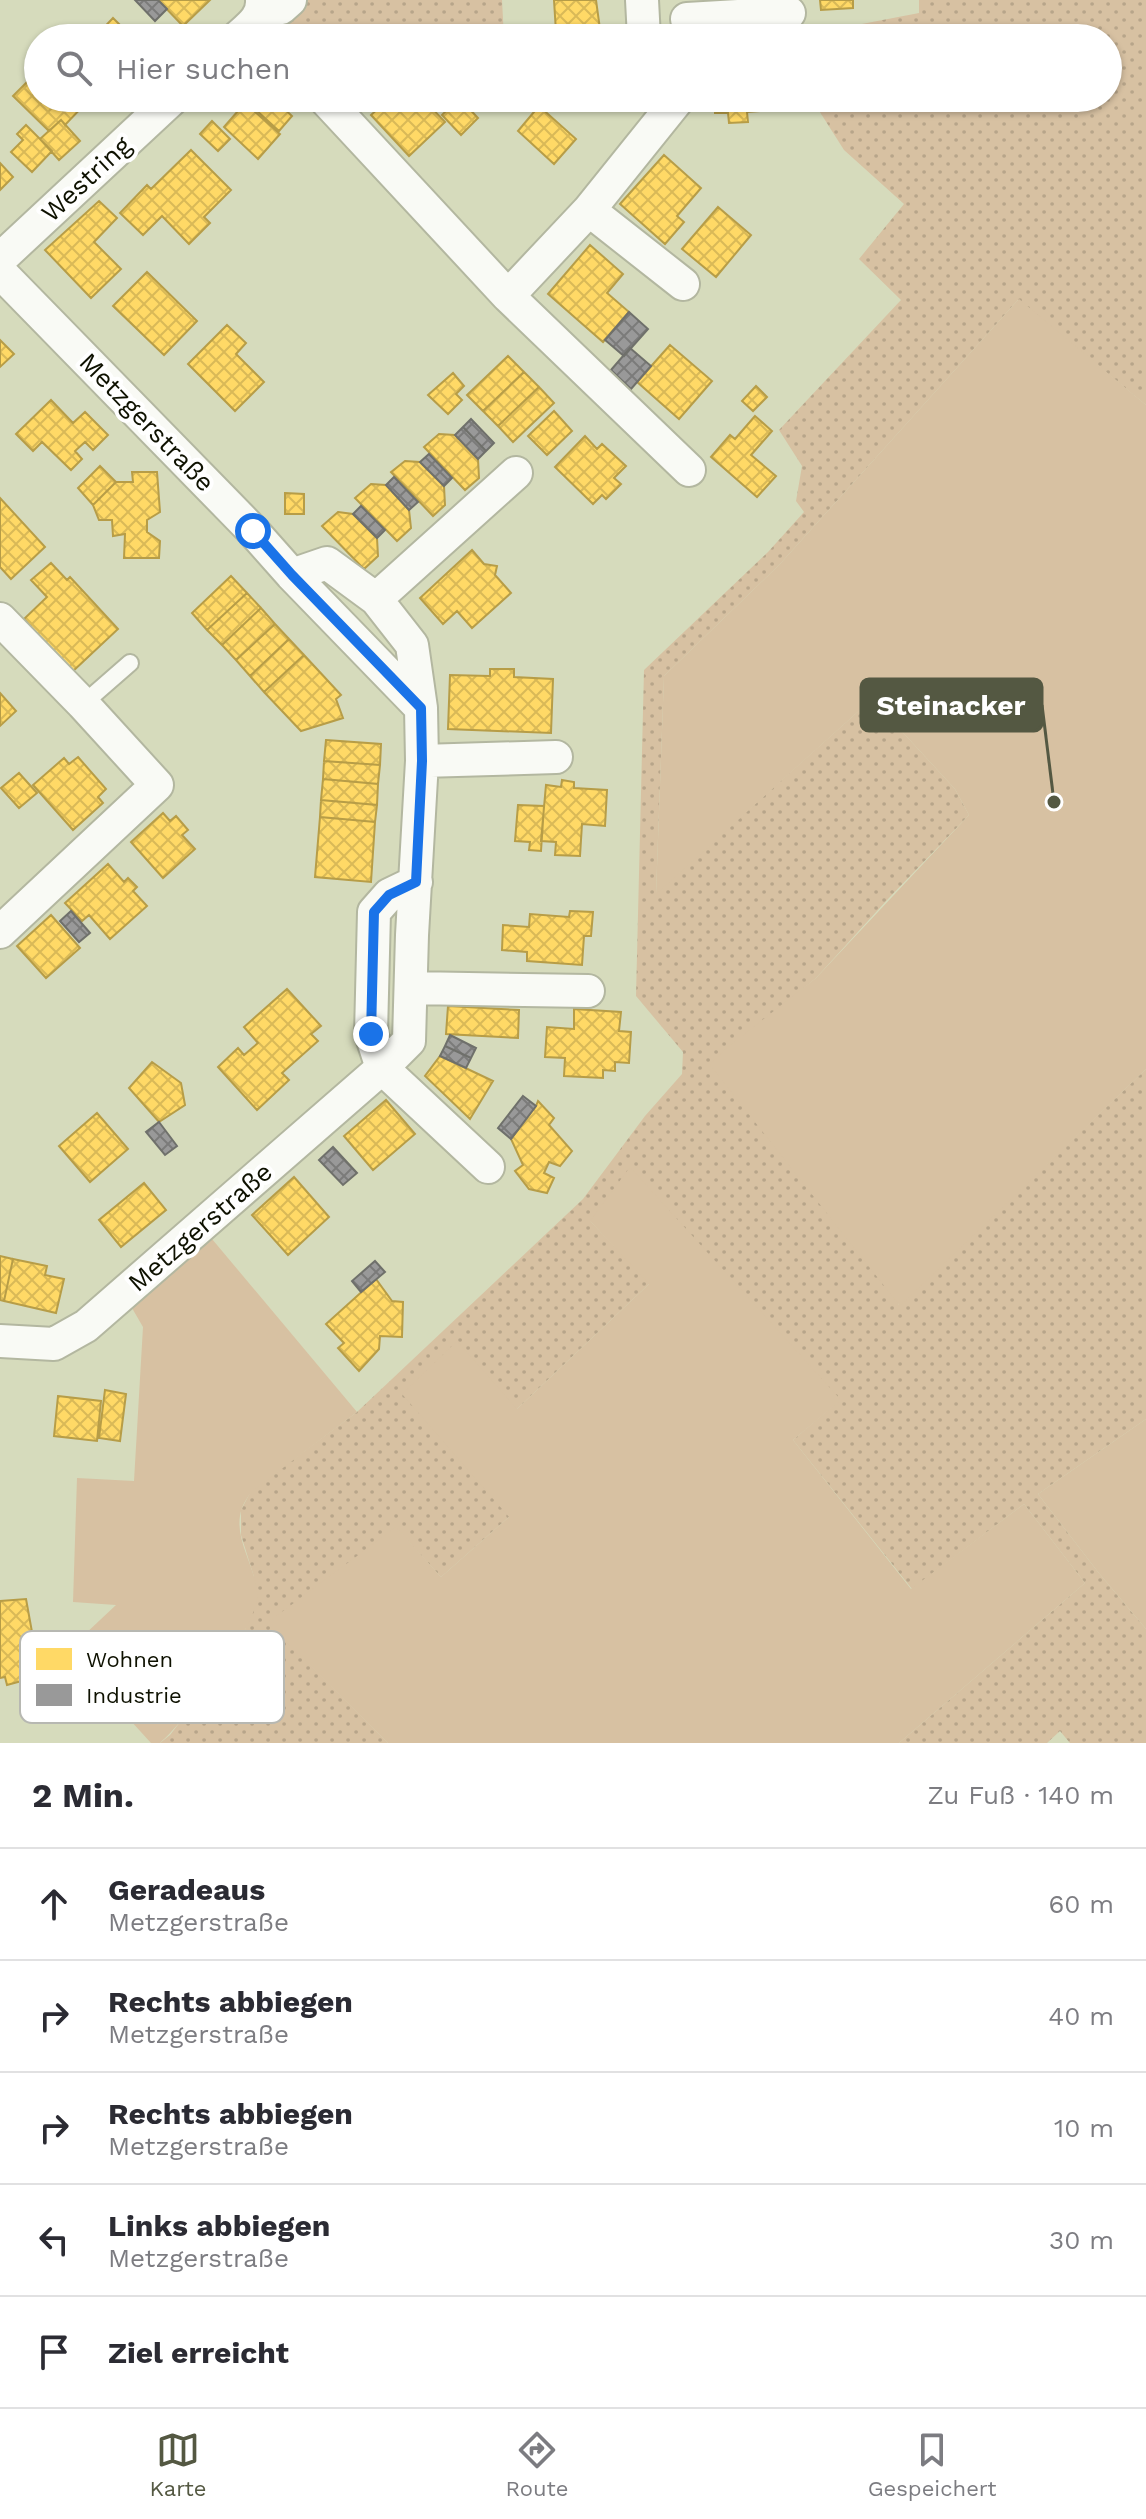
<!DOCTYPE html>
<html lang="de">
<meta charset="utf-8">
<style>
body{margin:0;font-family:"Work Sans",sans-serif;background:#f7f7f7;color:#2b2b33}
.stop{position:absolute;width:24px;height:24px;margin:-18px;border:6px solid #1a73e8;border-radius:50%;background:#fff}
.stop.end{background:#1a73e8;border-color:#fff;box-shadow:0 2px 8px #0008}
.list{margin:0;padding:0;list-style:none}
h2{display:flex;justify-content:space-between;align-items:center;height:104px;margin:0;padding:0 32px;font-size:34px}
h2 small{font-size:26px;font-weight:400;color:#7c7c81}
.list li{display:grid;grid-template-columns:52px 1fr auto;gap:24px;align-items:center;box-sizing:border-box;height:112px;padding:0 32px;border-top:2px solid #e1e1e2}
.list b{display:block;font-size:30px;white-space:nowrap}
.list p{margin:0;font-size:26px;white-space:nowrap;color:#7c7c81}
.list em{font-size:26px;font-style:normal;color:#7c7c81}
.icon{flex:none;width:44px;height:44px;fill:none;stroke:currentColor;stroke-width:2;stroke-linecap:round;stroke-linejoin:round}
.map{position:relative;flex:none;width:1146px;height:1743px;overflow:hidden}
.search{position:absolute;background:#fff;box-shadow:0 2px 6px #0004;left:24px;right:24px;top:24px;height:88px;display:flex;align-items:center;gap:20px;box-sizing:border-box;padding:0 28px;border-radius:44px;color:#7c7c81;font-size:30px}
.sheet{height:664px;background:#fff}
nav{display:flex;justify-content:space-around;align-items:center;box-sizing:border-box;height:112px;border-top:2px solid #e1e1e2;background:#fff;font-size:22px;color:#7c7c81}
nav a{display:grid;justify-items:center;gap:4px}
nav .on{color:#545842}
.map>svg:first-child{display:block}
.grass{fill:url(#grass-dots)}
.garden{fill:#d7c1a2}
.homes{fill:url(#homes-cross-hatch);stroke:#b79d47;stroke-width:2}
.industry{fill:url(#industry-cross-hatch);stroke:#6f706b;stroke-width:2}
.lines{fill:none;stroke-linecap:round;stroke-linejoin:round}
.service-casing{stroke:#b3b7a0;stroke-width:20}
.minor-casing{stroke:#b3b7a0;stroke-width:36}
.service{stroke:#f9faf5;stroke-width:16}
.minor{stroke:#f9faf5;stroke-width:32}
.route{stroke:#1a73e8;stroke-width:10}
.labels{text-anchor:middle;stroke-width:8;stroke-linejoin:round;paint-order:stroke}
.street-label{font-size:26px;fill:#0e1100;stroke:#fff}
.key{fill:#fff;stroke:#b7b8b2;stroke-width:2}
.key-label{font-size:22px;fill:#0e1100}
.leader{fill:none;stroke:#545842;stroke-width:3}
.callout-dot{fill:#545842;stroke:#fff;stroke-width:3}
.callout{fill:#545842;stroke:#545842;stroke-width:3}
.callout-label{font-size:28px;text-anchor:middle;font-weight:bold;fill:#fff}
</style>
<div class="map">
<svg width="1146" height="1743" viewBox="0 0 1146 1743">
<defs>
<pattern id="grass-dots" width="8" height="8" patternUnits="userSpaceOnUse" patternTransform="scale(2)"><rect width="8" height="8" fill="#d7c1a2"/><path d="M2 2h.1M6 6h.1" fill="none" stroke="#b7a58a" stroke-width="1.8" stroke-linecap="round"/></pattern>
<pattern id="homes-cross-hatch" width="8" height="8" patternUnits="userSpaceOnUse" patternTransform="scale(2)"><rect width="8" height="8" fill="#ffd966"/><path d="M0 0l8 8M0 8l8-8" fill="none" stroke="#d9b957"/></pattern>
<pattern id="industry-cross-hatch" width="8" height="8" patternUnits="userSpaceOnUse" patternTransform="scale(2)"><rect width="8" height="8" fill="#999"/><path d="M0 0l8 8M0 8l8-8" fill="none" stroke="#7b7b7a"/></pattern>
</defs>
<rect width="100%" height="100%" fill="#d6dbbc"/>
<path class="grass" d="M306 0H502L504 38H281L277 33Z
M919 0H1146V405L1018 300 780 564 664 676 656 893 872 699 955 789 969 815 888 899 816 978 781 1007 899 1305 1146 1069V1419L1038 1494 1098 1572 1146 1629V1743H1070L1060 1731 1047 1743H899L1085 1583 1024 1504 912 1589 793 1440 840 1400 590 1221 650 1283 517 1409 509 1517 441 1577 396 1528 268 1623 388 1743H160L170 1735 210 1683 245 1630 254 1577 241 1535V1510L251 1491 357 1412 583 1199 645 1116 682 1074 683 1052 636 996 644 670 768 552 804 512 796 501 802 466 779 430 901 300 859 259 904 204 844 150 811 98H1108V38H789L919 13Z"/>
<path class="garden" d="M1019 299 1146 405V1069L900 1306 710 1065 724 1050 816 978 969 815 955 789 872 699 656 894 664 676 780 564Z
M630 1167 841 1400 793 1440 911 1589 1024 1504 1085 1583 899 1743H388L267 1623 396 1527 441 1577 509 1517 402 1394 457 1341 517 1409 649 1284 590 1221Z
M212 1239 357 1412 251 1492C248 1497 244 1502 242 1508 231 1539 259 1569 257 1599 254 1630 185 1722 160 1743H151L67 1651 116 1605 73 1602 77 1478 134 1481 143 1327 132 1308Z
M1146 1419V1629L1098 1572 1038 1494Z"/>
<path class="homes" d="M158 0H210L183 26Z
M554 0H596L600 29 556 32Z
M820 0H853V8L821 10Z
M113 18 133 38H94Z
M606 29V38H557L556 32Z
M38 71V98H83L85 104 65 125 61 120 49 131 13 96Z
M243 98H273L292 116 279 131Z
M390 98H422L445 122 409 156 371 115Z
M459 98 478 118 461 135 442 115Z
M586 98H611L612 105 587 107Z
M715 98H758L759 111 747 112 748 122 729 123 728 113H715Z
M245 103 280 134 258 159 224 127Z
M539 106 576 139 554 164 518 131Z
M61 120 80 141 59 160 40 139Z
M212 121 230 139 218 151 200 134Z
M26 125 52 151 32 172 11 152 23 140 17 134Z
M191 150 231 190 204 217 210 223 189 244 162 216 143 235 120 213 147 185 151 189Z
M664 155 701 188 677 216 684 222 665 244 620 204Z
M0 163 13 177 0 190Z
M99 201 117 218 94 242 121 269 91 298 45 250Z
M718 207 751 235 716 277 682 249Z
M590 245 623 274 607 293 629 312 603 342 548 294Z
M147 272 197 321 164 355 113 306Z
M227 325 246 343 236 354 264 382 235 411 188 364Z
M0 340 14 354 0 367Z
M670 345 712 381 679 419 637 382Z
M508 356 524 372 483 411 467 395Z
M524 372 539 387 498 426 483 411Z
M453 373 464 386 456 394 462 400 448 414 428 395Z
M756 386 767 397 753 411 742 401Z
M539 387 554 403 513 442 498 426Z
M51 400 73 423 85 412 108 435 93 450 85 442 75 451 82 459 71 470 42 442 33 451 16 434Z
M554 411 572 431 547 455 528 436Z
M755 416 772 431 751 455 776 476 757 497 711 457 730 435 735 439Z
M439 434 455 435 478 459 479 478 465 490 424 447Z
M585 436 597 449 602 444 626 466 614 478 621 484 606 499 602 495 593 504 555 467Z
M405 461 420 462 444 486 445 505 433 516 391 472Z
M100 466 116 482 93 505 78 488Z
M132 472H157L160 512 147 520V532L160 541 159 558H124L125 534 113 536 112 520H99L93 505 116 482H133Z
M371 484 386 485 409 510 411 528 397 541 355 498Z
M285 493 304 494V514H285Z
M0 498 45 547 11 579 0 567Z
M338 512 353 514 377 538 378 556 364 569 322 526Z
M472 550 484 564 497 566 495 575 511 593 472 628 457 611 443 624 420 598Z
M51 563 67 580 70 577 118 629 72 672 24 619 47 597 31 580Z
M231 576 247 593 207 630 192 613Z
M247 593 261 608 222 645 207 630Z
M261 608 275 624 236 660 222 645Z
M275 624 289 639 250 676 236 660Z
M289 639 304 655 264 692 250 676Z
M304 655 341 695 336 699 343 718 301 731 264 692Z
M490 669H514V677L553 679 551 733 448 729 450 675 490 676Z
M0 693 16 711 0 726Z
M326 740 381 744 380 765 324 761Z
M78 757 106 789 98 797 103 803 73 830 33 785 64 758 69 764Z
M324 761 380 765 378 784 323 779Z
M19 773 37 793 19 808 1 788Z
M323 779 378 784 377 805 321 800Z
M562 780 574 782V788L607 790 605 826 582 824 580 856 555 855 556 842 541 841 546 785 561 787Z
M321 800 377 805 375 822 320 817Z
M518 805 544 806 541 851 529 850 530 842 515 841Z
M163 813 170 821 176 816 188 830 182 835 195 849 163 878 131 842Z
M320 817 375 822 371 882 315 877Z
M108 864 124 882 128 878 137 887 133 891 147 906 110 939 89 915 82 921 65 903Z
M570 911 593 912 591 936H584L582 965 527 961V952L502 950 503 925 529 927 530 914 569 917Z
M51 915 80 948 46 978 17 946Z
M287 989 321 1026 311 1034 318 1041 282 1073 289 1080 257 1110 218 1067 238 1048 244 1055 258 1043 244 1027Z
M448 1006 519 1010 518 1038 446 1034Z
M574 1009 621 1012 619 1031 631 1032 629 1063 615 1062V1071L603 1070V1078L564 1076 565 1058 545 1057 547 1027 574 1029Z
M440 1056 493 1081 470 1119 425 1076Z
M152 1062 181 1083 185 1105 159 1122 129 1088Z
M386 1100 415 1134 373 1170 344 1136Z
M538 1101 554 1118 549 1125 572 1151 560 1166 549 1162 544 1173 554 1178 547 1193 529 1189 515 1171 523 1165 511 1139 536 1106Z
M97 1113 128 1149 90 1182 59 1146Z
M294 1177 329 1217 288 1255 252 1215Z
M144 1183 166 1210 121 1247 99 1220Z
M0 1256 13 1259 4 1301 0 1300Z
M13 1259 47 1266 45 1275 64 1279 56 1313 4 1301Z
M376 1279 392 1301 403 1302 402 1337 380 1336 379 1349 359 1371 338 1348 344 1343 326 1324Z
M105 1390 126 1394 120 1441 99 1438Z
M58 1396 101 1401 97 1441 54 1436Z
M26 1599 40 1676 7 1685 5 1677 0 1678V1601Z"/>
<path class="industry" d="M135 0H158L167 9 155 21Z
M629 312 648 329 624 356 605 340Z
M630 348 651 366 631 389 611 370Z
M471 419 494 443 486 451 463 427Z
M463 427 486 451 478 459 455 435Z
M429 454 452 478 444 486 420 462Z
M394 477 418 502 409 510 386 485Z
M361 506 385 530 377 538 353 514Z
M71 911 90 933 79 942 60 921Z
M450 1035 476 1048 471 1058 445 1046Z
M445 1046 471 1058 466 1068 440 1056Z
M523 1096 536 1106 511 1139 498 1128Z
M159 1122 177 1146 165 1155 146 1132Z
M333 1147 357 1173 343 1185 319 1160Z
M375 1261 385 1272 361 1292 352 1281Z"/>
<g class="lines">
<defs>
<path id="service" d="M83 704 130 663"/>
<path id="minor" d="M642 0 644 38
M263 10 281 8 290 0
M687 19 789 13
M237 38C249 27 263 18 262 0
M324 98 508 296 689 470
M589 210 683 284
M0 259 173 98
M0 272 253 531 292 575 421 708 422 761 412 935 409 1041 382 1068 86 1326 54 1344 0 1341
M508 296 589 210 679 98
M292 575 327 563 376 599 412 645 421 708
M376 599 516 473
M0 619 83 704 157 785 0 932
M422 761 556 757
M416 882 389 895 374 912 371 1034 382 1068 488 1167
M412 988 588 991"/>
</defs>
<use href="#service" class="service-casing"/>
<use href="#minor" class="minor-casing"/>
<use href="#service" class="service"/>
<use href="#minor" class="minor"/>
</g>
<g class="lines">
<path class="route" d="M253 531 292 575 421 708 422 761 416 882 389 895 374 912 371 1034"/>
</g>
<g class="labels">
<g class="street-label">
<text transform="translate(86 179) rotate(-43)" y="9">Westring</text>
<text transform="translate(147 422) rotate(46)" y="9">Metzgerstraße</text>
<text transform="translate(200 1227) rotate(-41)" y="9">Metzgerstraße</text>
</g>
</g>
<rect x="20" y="1631" width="264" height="92" rx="12" class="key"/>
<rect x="36" y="1648" width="36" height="22" fill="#ffd966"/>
<rect x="36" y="1684" width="36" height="22" fill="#999"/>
<g class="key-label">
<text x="86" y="1667">Wohnen</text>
<text x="86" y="1703">Industrie</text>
</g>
<path class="leader" d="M1054 802L1042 705"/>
<circle class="callout-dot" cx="1054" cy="802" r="8"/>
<rect class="callout" x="861" y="679" width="181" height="52" rx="8"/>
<g class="callout-label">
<text x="951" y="715">Steinacker</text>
</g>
</svg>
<div class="stop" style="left:253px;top:531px"></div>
<div class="stop end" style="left:371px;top:1034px"></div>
<div class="search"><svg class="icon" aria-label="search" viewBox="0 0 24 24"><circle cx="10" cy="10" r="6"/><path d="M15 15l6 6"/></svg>Hier suchen</div>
</div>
<section class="sheet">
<h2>2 Min.<small>Zu Fuß · 140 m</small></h2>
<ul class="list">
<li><svg class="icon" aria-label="ahead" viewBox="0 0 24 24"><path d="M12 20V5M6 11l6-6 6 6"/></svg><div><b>Geradeaus</b><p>Metzgerstraße</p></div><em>60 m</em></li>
<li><svg class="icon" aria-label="right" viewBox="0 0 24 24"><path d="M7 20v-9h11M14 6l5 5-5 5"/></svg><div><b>Rechts abbiegen</b><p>Metzgerstraße</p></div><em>40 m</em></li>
<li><svg class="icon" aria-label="right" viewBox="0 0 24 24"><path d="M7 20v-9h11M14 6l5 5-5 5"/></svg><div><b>Rechts abbiegen</b><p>Metzgerstraße</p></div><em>10 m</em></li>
<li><svg class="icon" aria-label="left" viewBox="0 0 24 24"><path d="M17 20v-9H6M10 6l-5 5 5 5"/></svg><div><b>Links abbiegen</b><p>Metzgerstraße</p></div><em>30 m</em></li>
<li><svg class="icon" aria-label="arrive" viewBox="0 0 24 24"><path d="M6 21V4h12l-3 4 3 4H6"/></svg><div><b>Ziel erreicht</b></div></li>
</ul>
</section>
<nav>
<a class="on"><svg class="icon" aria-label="map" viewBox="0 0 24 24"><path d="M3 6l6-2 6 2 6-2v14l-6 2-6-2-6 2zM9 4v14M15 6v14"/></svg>Karte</a>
<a><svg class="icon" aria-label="directions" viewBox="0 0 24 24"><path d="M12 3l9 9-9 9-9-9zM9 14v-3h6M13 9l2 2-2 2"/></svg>Route</a>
<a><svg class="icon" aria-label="saved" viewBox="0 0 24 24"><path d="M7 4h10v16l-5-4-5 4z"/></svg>Gespeichert</a>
</nav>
